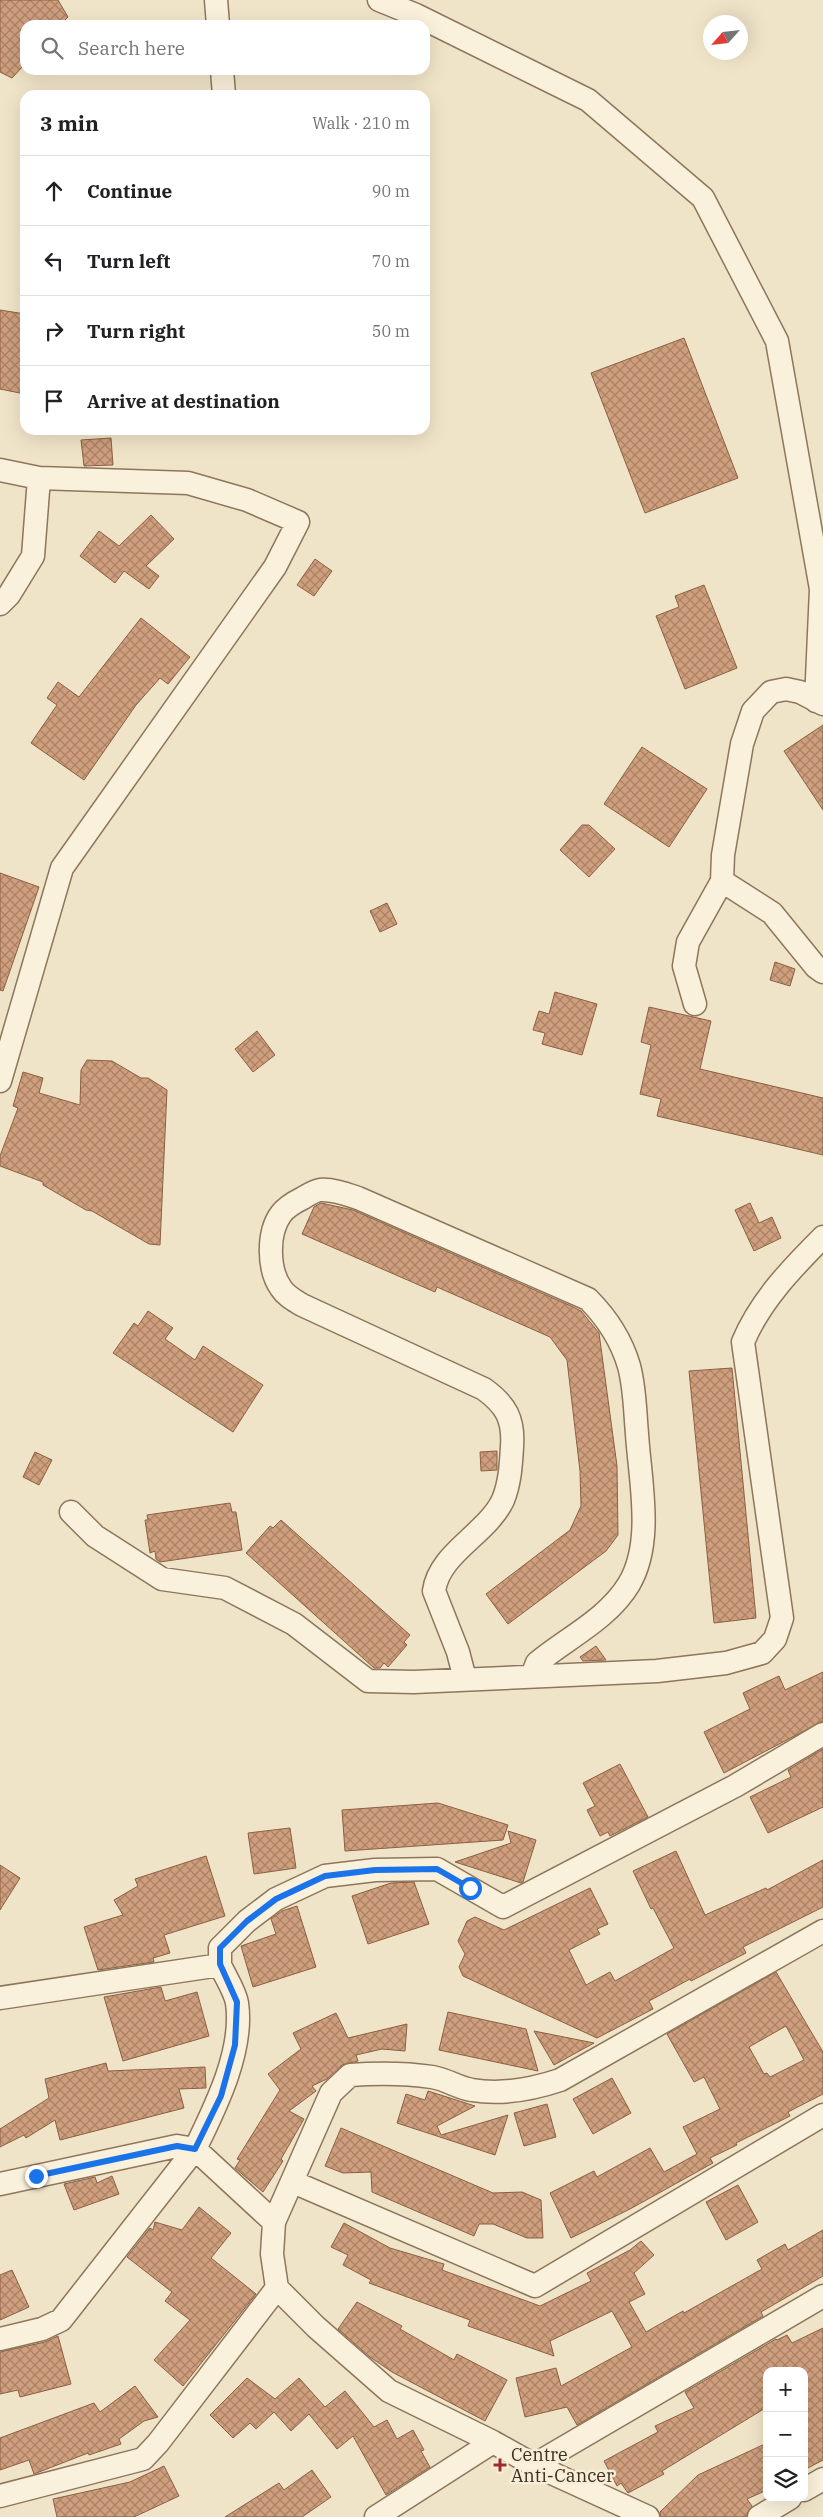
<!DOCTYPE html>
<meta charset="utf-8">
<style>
body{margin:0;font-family:"IBM Plex Serif",serif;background:#f6f6f6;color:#202124}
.controls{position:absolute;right:15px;bottom:15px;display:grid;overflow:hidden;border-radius:10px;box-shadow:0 5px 20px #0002}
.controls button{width:45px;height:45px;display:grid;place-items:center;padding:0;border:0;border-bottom:1px solid #e0e0e0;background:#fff;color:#202124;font:25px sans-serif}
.compass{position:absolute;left:703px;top:15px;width:45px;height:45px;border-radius:50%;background:#fff;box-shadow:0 5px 20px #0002;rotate:243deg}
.stop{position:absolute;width:15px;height:15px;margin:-11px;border:4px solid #1a73e8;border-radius:50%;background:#fff}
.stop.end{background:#1a73e8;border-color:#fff;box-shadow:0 1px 5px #0008}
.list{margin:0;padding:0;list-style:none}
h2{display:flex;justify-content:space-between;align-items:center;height:65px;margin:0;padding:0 20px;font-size:21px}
h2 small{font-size:16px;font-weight:400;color:#757577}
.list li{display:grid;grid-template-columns:32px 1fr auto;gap:15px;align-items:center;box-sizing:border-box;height:70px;padding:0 20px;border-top:1px solid #e0e0e0}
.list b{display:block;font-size:19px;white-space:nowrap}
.list em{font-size:16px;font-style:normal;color:#757577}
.icon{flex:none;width:28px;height:28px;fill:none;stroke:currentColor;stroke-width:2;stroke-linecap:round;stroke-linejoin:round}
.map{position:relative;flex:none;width:823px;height:2517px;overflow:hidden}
.search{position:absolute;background:#fff;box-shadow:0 5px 20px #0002;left:20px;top:20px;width:410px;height:55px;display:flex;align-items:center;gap:12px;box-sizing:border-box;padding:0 18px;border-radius:15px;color:#757577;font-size:19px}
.panel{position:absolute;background:#fff;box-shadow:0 5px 20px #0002;left:20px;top:90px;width:410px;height:345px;border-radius:15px}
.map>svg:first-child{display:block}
.building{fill:url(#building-cross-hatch);stroke:#8d5f41;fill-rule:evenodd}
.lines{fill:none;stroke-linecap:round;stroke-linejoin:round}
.minor-casing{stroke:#8d765c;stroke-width:25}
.minor{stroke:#faf1dc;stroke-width:22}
.route{stroke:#1a73e8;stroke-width:6}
.poi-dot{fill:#9e2a2b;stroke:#f7eed8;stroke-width:2}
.labels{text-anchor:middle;stroke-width:5;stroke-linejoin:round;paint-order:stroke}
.poi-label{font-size:18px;fill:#3d2e20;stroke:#f7eed8;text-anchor:start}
</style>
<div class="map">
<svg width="823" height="2517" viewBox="0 0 823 2517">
<defs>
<pattern id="building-cross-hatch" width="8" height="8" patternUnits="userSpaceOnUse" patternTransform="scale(1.25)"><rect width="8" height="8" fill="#cf9f7d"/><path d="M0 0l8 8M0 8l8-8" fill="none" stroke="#a98266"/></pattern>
</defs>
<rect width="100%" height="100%" fill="#f0e4c8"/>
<path class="building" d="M0 0H58L68 17 60 25H25V64L12 78 0 72Z
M0 310 25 314V394L0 389Z
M684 338 738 478 645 513 591 373Z
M111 438 113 465 84 466 81 440Z
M151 515 174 539 146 566 159 576 149 589 124 571 115 583 80 556 99 531 119 546Z
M315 559 332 571 314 596 297 585Z
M704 585 737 668 685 689 656 616 679 607 675 596Z
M141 618 190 657 168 684 160 678 136 705 84 780 31 743 57 705 47 698 58 682 79 697Z
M823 725V810L784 751Z
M642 747 707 789 669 847 604 804Z
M582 825H589L615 849 589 877 560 850Z
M0 873 39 887 3 991 0 990Z
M387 903 397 924 380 932 370 911Z
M775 962 795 969 790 986 770 980Z
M555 992 597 1004 582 1055 542 1044 545 1033 533 1030 539 1011 549 1014Z
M649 1007 711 1021 700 1069 823 1098V1155L657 1116 661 1099 640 1094 651 1045 641 1042Z
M257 1031 275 1055 253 1072 235 1049Z
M87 1060 112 1061 141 1078H148L167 1090 160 1245 149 1244 92 1211 86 1210 43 1185V1182L0 1166V1156L18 1108 13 1106 23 1072 43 1078 39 1093 80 1105 81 1070Z
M321 1203 353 1210 571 1306 581 1311 599 1333 617 1466 618 1535 606 1551 508 1624 486 1594 570 1530 581 1506 580 1471 567 1360 550 1337 437 1287 435 1292 302 1234 314 1207Z
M750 1203 759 1223 772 1217 781 1238 754 1251 735 1210Z
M148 1311 173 1328 165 1339 195 1360 203 1346 263 1385 233 1432 113 1353 134 1323 138 1326Z
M732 1368 756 1618 714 1623 689 1371Z
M497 1451V1470L481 1471 480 1452Z
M35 1452 52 1460 39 1485 23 1477Z
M230 1503 232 1512H236L242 1550 160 1562 156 1559 155 1551 150 1553 145 1520H148L147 1515Z
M281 1520 410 1635 404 1642 407 1645 388 1667 384 1663 380 1668H374L246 1553 270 1526 273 1528Z
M596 1646 606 1660 583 1661 580 1657Z
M823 1672V1721L724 1773 704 1732 750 1709 743 1693 779 1676 785 1690Z
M823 1749V1807L768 1833 750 1797 791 1777 788 1770Z
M620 1764 648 1817 610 1836 608 1832 600 1836 587 1810 595 1806 583 1783Z
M438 1803 508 1825 503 1840 345 1851 342 1810Z
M290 1828 296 1868 254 1874 248 1833Z
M508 1831 536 1840 523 1882 521 1883 455 1862 511 1843Z
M676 1851 705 1915 766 1888 767 1890 823 1860V1907L743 1947 746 1953 691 1981 690 1979 649 2001 653 2009 597 2038 463 1976 459 1967 465 1954 458 1941 467 1921 475 1917 504 1930 590 1888 608 1924 597 1929 600 1934 569 1950 586 1985 610 1972 615 1981 674 1948 653 1908 651 1909 633 1871Z
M206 1856 225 1916 164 1935 170 1953 153 1958 154 1962 98 1970 84 1927 123 1915 114 1900 138 1886 135 1879Z
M0 1865 20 1878 0 1910Z
M414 1882 429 1924 368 1944 352 1896 391 1883Z
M297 1906 316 1967 253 1987 241 1946 276 1934 271 1919 282 1911Z
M776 1972 823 2052V2094L788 2112 790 2116 736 2143 737 2145 710 2158 713 2163 630 2209 571 2238 550 2193 594 2171 597 2177 650 2148 664 2172 697 2154 683 2127 720 2109 704 2077 694 2082 667 2034ZM786 2026 804 2060 770 2077 767 2073 764 2074 749 2047Z
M161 1987 165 2001 197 1992 209 2036 123 2061 104 1997Z
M448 2012 526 2029 538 2071 439 2050Z
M336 2013 348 2038 407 2024 405 2051 382 2049 356 2055 358 2061 342 2065 327 2079 312 2086 316 2091 289 2111 304 2119 281 2159 283 2161 263 2192 235 2168 240 2160 237 2159 280 2090 268 2074 301 2049 293 2033Z
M534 2031 594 2043 554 2065Z
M106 2063 108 2071 205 2067 206 2088 179 2089 184 2108 60 2140 55 2120 26 2138 24 2135 0 2147V2129L49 2098 45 2079Z
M612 2078 631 2113 593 2134 573 2099Z
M428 2091 475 2106 437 2126 441 2135 508 2115 495 2155 397 2123 406 2094 425 2100Z
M547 2104 556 2137 524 2146 514 2113Z
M341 2128 493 2193 522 2192 541 2200 543 2238H527L493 2224H479L474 2236 372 2192 371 2172 343 2173 325 2166Z
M112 2176 119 2194 74 2210 64 2184 95 2177 97 2183Z
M738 2185 758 2222 726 2240 706 2202Z
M199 2207 231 2233 211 2258 256 2294 183 2386 154 2360 190 2320 165 2301 172 2292 127 2257 150 2228 153 2230 155 2222 182 2230Z
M344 2223 390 2248 444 2264 442 2270 540 2306 591 2281 587 2273 630 2250 641 2241 654 2255 634 2273 645 2294 629 2302 646 2332 683 2311 684 2313 762 2269 757 2260 785 2244 788 2250 823 2230V2276L761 2312 763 2316 577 2425 567 2407 525 2417 516 2378 556 2368 561 2386 632 2347 612 2311 550 2341 554 2356 468 2326 470 2320 369 2283 371 2280 343 2265 348 2255 331 2247Z
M12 2270 29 2307 0 2320V2275Z
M357 2302 402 2326 400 2329 454 2360 457 2354 507 2380 485 2421 392 2372 370 2357 338 2329Z
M823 2328V2460L804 2470V2371H767V2407L662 2471 664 2474 628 2493 621 2483 617 2486 604 2461 658 2432 655 2426 694 2408 685 2392 776 2339 777 2340 787 2335 792 2343Z
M58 2336 71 2384 20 2397 18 2390 0 2394V2352L45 2342Z
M247 2378 275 2399 299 2378 325 2407 345 2391 374 2427 387 2420 397 2439 413 2430 424 2450 421 2451 430 2467 386 2495 353 2436 337 2449 309 2414 291 2431 274 2412 256 2429 250 2423 233 2438 210 2415Z
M135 2386 158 2417 144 2421 119 2439 121 2444 89 2455 88 2453 34 2474 29 2460 0 2470V2438L94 2403 100 2412Z
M767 2443V2490L747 2499 752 2506 746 2517H661L660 2512 698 2475Z
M164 2466 179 2496 134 2517H57L53 2499 130 2482Z
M312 2470 331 2497 302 2517H225L279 2483 284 2490Z"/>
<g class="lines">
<defs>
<path id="minor" d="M216 0 218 25
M379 0 416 15 588 100 703 198 777 341 821 589 816 701
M222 70 224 95
M0 470 39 478 33 556 9 595 0 604
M722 881 772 913 816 967 823 972
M695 1004 684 966 688 942 722 881 723 855 742 744 753 711 771 692 786 689 800 692 823 704
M0 1081 62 868 275 567 298 522 247 500 188 483 39 478
M71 1512 95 1536 162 1579 225 1588 294 1624 368 1681 414 1682 657 1671 726 1663 762 1653 775 1639 782 1618 743 1342C760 1301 792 1268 823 1237
M465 1679 458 1652 434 1591C439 1553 487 1534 503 1500 510 1483 511 1464 512 1447 514 1419 506 1405 484 1389L302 1305C294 1300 286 1296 281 1288 268 1270 267 1233 281 1214 286 1207 295 1202 303 1198 308 1195 314 1191 320 1190 333 1189 346 1194 358 1198L588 1299C608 1319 621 1339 629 1366 635 1388 635 1412 637 1434 640 1481 654 1542 629 1584 608 1619 567 1638 537 1663L532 1676
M0 1998 220 1965V1948L247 1921 276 1899 325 1876 375 1870 437 1869 503 1907 735 1786 823 1734
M293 2182 535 2286 823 2115
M0 2184 177 2146 195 2149C215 2108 244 2051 237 2003 235 1991 225 1976 220 1965
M277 2288 316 2327 389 2391 493 2442 534 2465 648 2517
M0 2339 42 2329 61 2320 195 2149 274 2222
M534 2465 823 2296
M804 2490 823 2479
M0 2496 143 2459 158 2443 277 2288 272 2254 274 2222 331 2093 350 2075C377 2073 405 2073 432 2077 446 2079 458 2088 472 2090 501 2095 533 2089 560 2080L823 1931
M376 2517 493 2442
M759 2517 790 2498"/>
</defs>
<use href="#minor" class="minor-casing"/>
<use href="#minor" class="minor"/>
</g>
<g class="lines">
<path class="route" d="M36 2176 177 2146 195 2149 221 2096 235 2045 237 2002 220 1964V1948L247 1921 276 1899 325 1876 375 1870 437 1869 470 1888"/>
</g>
<path class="poi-dot" d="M497.5 2457.5h5v5h5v5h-5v5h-5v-5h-5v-5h5z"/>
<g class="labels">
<g class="poi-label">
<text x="511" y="2461">Centre<tspan x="511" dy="21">Anti-Cancer</tspan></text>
</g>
</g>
</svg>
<div class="controls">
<button>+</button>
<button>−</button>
<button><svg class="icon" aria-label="layers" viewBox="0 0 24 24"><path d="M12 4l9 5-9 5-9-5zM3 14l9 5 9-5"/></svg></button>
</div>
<svg class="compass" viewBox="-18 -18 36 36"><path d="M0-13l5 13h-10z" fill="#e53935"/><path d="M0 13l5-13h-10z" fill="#757577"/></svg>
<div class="stop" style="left:470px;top:1888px"></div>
<div class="stop end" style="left:36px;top:2176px"></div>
<div class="search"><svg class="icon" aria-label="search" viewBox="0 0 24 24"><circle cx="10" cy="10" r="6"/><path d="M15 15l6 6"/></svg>Search here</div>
<section class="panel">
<h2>3 min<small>Walk · 210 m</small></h2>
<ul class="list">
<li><svg class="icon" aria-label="ahead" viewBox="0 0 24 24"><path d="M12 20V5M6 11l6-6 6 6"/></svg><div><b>Continue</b></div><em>90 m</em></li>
<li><svg class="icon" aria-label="left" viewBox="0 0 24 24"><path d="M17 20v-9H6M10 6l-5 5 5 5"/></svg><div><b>Turn left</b></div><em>70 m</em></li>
<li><svg class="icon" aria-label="right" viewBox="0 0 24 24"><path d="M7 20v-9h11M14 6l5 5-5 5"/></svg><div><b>Turn right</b></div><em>50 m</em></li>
<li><svg class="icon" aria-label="arrive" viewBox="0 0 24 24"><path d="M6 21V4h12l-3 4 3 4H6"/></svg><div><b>Arrive at destination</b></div></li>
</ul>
</section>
</div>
